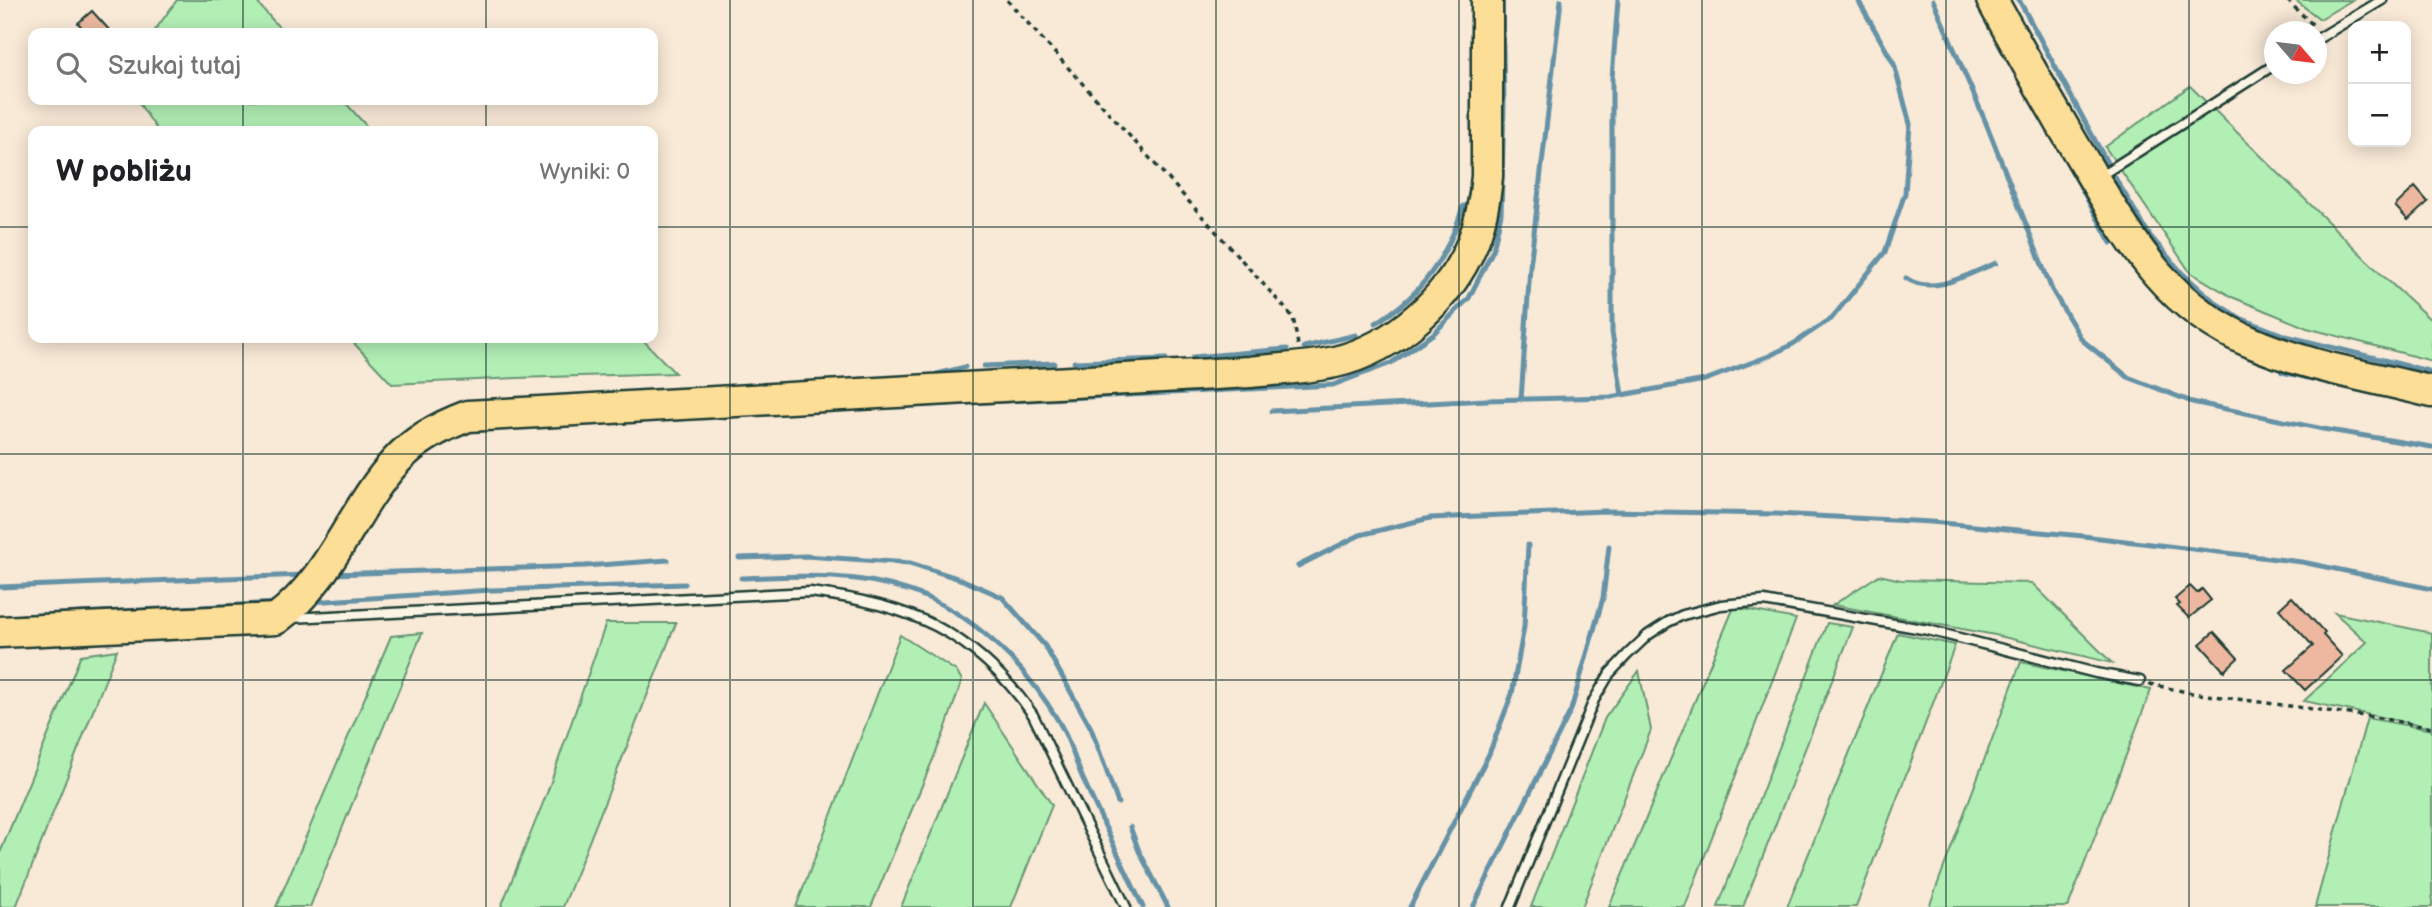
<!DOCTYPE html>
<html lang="pl">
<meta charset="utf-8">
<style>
body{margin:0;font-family:"Balsamiq Sans",sans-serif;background:#f2f2f2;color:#202124}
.controls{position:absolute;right:21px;top:21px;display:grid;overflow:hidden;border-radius:14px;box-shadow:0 4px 18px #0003}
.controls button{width:63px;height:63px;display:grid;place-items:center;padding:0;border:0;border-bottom:2px solid #e0e0e0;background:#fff;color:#202124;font:35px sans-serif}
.compass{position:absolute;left:2264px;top:21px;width:63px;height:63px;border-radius:50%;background:#fff;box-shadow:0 4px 18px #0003;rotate:118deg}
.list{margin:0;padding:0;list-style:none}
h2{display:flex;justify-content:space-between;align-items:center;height:91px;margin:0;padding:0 28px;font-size:30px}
h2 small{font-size:23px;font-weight:400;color:#757577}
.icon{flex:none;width:38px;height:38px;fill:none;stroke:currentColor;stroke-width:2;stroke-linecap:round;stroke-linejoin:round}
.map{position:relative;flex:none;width:2432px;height:907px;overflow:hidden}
.search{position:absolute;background:#fff;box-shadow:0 4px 18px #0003;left:28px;top:28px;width:630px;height:77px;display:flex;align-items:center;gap:18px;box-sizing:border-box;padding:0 24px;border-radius:14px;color:#757577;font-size:26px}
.panel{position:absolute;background:#fff;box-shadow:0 4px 18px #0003;left:28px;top:126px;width:630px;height:217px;border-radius:14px}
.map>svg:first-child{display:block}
.green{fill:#b2efb5;stroke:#689674;stroke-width:2}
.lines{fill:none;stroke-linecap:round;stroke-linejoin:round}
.stream{stroke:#6592a6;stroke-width:5}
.building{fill:#edb89f;stroke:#1f3d34;stroke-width:2}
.lane-casing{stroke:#1f3d34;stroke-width:13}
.highway-casing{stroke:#1f3d34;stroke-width:35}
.path{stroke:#1f3d34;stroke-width:3.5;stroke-dasharray:5 5;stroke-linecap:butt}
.lane{stroke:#fcf5e5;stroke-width:8}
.highway{stroke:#fdde96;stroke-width:30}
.grid{fill:none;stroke:#1f3d34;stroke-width:2;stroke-opacity:0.55}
</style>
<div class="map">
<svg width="2432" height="907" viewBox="0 0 2432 907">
<rect width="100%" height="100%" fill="#f9e9d7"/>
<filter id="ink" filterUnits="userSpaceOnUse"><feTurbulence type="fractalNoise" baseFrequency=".0143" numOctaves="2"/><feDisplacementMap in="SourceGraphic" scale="14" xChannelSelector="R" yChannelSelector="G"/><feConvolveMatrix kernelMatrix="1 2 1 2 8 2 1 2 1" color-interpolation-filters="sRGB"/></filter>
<g filter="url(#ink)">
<path class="green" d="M177 0H255L284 33H153Z
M2295 0H2352L2320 19Z
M2190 86 2382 275 2432 321V361L2307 328 2232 297 2190 272 2105 147Z
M137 100H343L371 131H158Z
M349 338H641L675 373 517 378 392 384Z
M1879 575 1901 580 2032 583 2112 663 1995 635 1833 605Z
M1734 607 1796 619 1685 907H1609Z
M2335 613 2432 633V728L2304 701 2367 642Z
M606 623H676L563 907H501L547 793Z
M1827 623 1853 627 1743 907H1718Z
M422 633 310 907H276L391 636Z
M1898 633 1955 645 1856 907H1787Z
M900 635 956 671 962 680 944 733 871 907H796Z
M117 650 16 907H0V853L81 655Z
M2021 662 2151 690 2068 907H1929Z
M1639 671 1651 730 1582 907H1531L1605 718Z
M984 703 1052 805 1011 907H901Z
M2367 718 2432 730V907H2315Z"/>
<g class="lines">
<path class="stream" d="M1618 0 1612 78V332L1622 395
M1933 0 1986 123 2052 290 2082 340 2128 377 2192 402 2323 429 2432 447
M2019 0 2117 181 2150 236 2182 273 2216 303 2240 318 2286 336 2432 372
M2071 169 2111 243
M1906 278C1933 297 1970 273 1996 263
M1376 323C1386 316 1398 309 1407 300 1433 277 1454 239 1463 206
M1304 347 1356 335
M1193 357 1287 349
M1074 362 1166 359
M984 366 1054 363
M2282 372 2327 382
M937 374 965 367
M1521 400 1530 267 1561 0
M905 406 1333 385 1391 363 1433 334 1469 298 1493 250 1501 214 1504 105 1502 0
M1271 411 1487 400 1611 397 1705 380 1769 356 1793 344 1832 318 1885 252 1905 193 1910 124 1894 64 1858 0
M739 558 805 556 910 563 963 580 1002 597 1045 646 1091 728 1118 803
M1298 566 1360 535 1430 518 1606 511 1776 514 1931 522 2083 536 2302 562 2432 589
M332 574 585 566 668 560
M741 578C797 576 856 572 910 591 973 612 1026 666 1059 722 1070 740 1075 762 1084 781 1103 823 1123 865 1143 907
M0 587 305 575
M311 602 491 590 685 584
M21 616 277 603
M1130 827 1139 851 1168 907
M1410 907 1489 754 1512 694 1524 627 1528 545
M1473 907 1571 710 1603 598 1609 546"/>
</g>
<path class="building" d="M92 11 112 33H87L78 23Z
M2415 187 2428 202 2408 220 2395 206Z
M2190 586 2197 593 2202 589 2211 600 2189 618 2177 606 2180 604 2175 599Z
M2292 597 2325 633 2323 635 2342 656 2305 690 2286 670 2313 646 2279 609Z
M2214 632 2238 658 2224 671 2200 644Z"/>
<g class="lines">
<defs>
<path id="lane" d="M2316 40 2382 0
M2100 176 2274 65
M291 618 810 592C908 604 975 631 1033 715L1126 907
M1510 907 1594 700 1610 673 1627 655 1648 635 1668 622 1683 615 1721 605 1764 601 1928 630 2096 673 2140 681"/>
<path id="highway" d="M1992 0C2021 53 2050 105 2081 157 2128 236 2163 306 2253 343 2309 367 2373 377 2432 392
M0 632 276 619C333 577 350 512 396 461 415 440 441 426 468 416L1250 372C1279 369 1308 368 1335 362 1395 348 1449 299 1472 244 1481 222 1485 199 1487 176V0"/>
</defs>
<use href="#lane" class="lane-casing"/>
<use href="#highway" class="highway-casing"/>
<path class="path" d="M1007 0 1293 317 1298 345
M2287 0 2315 27
M2149 684 2192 693 2380 718 2432 728"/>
<use href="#lane" class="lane"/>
<use href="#highway" class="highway"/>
</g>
</g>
<path class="grid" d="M243 0V33M486 0V33M730 0V907M973 0V907M1216 0V907M1459 0V907M1702 0V907M1946 0V907M2189 0V907M243 100V131M486 100V131M0 227H33M653 227H2432M243 338V907M486 338V907M0 454H2432M0 680H2432"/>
</svg>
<div class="controls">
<button>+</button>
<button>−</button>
</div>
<svg class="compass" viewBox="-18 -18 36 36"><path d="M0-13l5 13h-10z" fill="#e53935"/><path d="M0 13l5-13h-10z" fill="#757577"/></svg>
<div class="search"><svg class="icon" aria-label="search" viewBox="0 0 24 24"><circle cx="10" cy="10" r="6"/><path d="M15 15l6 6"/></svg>Szukaj tutaj</div>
<section class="panel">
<h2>W pobliżu<small>Wyniki: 0</small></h2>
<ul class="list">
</ul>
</section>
</div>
